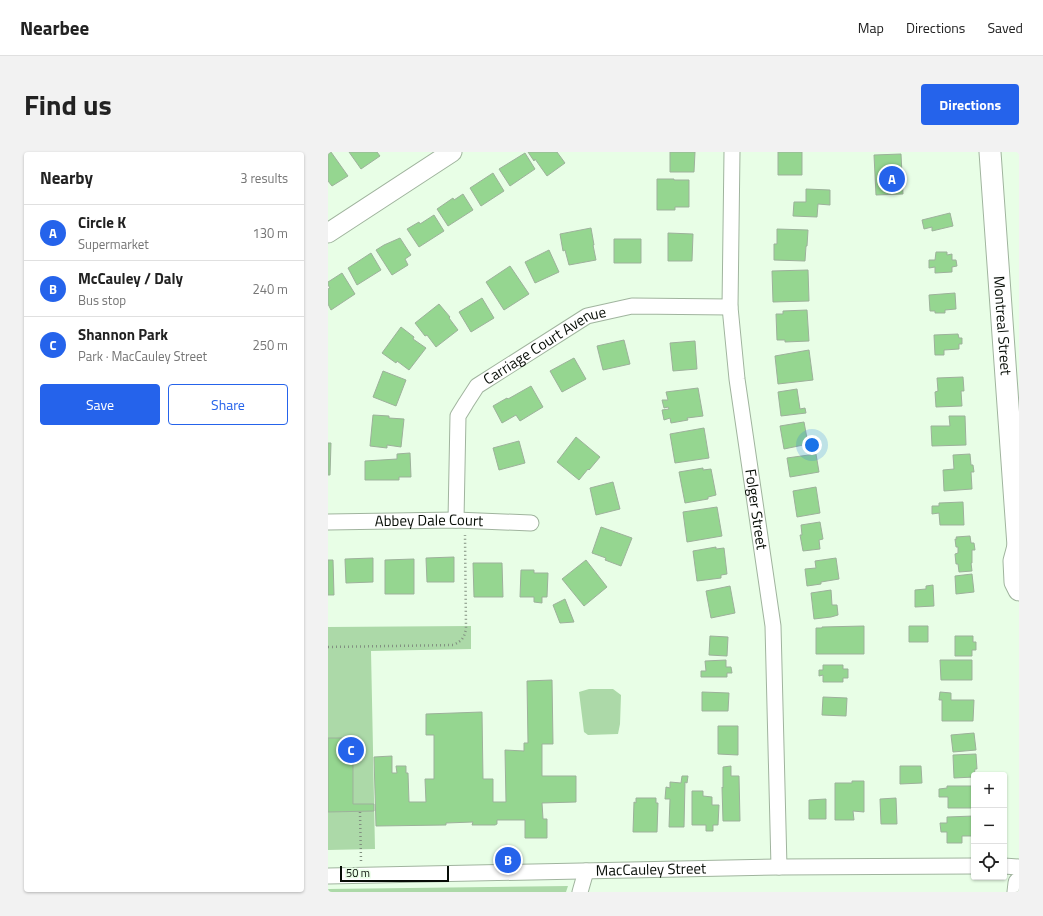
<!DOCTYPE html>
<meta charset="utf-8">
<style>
body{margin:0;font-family:"Titillium Web",sans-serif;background:#f2f2f2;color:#222}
.controls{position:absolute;right:12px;bottom:12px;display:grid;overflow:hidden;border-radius:4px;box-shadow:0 1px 3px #0004}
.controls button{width:36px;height:36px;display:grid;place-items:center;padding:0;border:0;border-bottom:1px solid #e0e0e0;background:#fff;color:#222;font:20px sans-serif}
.scale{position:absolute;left:12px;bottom:10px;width:109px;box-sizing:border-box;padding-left:4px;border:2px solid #070d06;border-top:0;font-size:11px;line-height:14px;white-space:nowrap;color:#070d06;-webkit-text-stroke:3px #e8fee6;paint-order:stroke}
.you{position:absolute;left:484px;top:293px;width:14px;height:14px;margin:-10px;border:3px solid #fff;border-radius:50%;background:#1a73e8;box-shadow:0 0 0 6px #1a73e833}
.badge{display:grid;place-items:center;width:26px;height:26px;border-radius:50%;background:#2563eb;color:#fff;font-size:13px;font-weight:700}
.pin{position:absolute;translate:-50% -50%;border:2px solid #fff;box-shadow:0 1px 4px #0006}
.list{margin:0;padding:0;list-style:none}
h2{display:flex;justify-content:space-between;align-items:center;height:52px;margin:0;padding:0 16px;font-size:17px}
h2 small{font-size:13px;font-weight:400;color:#767676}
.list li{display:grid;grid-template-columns:26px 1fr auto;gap:12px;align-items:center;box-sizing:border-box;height:56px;padding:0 16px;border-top:1px solid #e0e0e0}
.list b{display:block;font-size:15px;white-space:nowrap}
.list p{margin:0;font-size:13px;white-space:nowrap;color:#767676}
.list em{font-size:13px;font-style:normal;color:#767676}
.actions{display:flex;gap:8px;padding:12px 16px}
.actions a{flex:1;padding:9px 0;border:1px solid #2563eb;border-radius:4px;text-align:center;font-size:14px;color:#2563eb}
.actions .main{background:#2563eb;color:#fff}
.icon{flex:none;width:22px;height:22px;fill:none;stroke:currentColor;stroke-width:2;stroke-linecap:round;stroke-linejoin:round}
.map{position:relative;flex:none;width:691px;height:740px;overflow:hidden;border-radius:4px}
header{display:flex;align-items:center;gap:24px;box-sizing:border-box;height:56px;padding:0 20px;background:#fff;border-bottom:1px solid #e0e0e0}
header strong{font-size:19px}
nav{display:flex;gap:22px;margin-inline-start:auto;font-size:14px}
.intro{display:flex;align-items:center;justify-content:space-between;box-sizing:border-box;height:96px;padding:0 24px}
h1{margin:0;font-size:28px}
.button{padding:10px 18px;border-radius:4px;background:#2563eb;color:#fff;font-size:14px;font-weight:700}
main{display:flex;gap:24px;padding:0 24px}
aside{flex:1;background:#fff;border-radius:4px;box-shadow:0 1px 3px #0004}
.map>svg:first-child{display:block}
.green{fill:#acd9a8}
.building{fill:#95d690;stroke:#9db19b}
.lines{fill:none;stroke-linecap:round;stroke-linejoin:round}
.minor-casing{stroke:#a0b49e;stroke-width:17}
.tertiary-casing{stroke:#a0b49e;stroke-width:21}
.secondary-casing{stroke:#a0b49e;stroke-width:23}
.path{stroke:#819080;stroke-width:2.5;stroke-dasharray:1 3;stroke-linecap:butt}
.minor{stroke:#fff;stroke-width:15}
.tertiary{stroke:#fff;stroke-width:19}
.secondary{stroke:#fff;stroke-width:21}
.labels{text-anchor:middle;stroke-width:3;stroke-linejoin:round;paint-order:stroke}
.street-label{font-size:15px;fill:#070d06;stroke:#e8fee6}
</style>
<header>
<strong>Nearbee</strong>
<nav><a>Map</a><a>Directions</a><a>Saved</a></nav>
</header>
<div class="intro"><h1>Find us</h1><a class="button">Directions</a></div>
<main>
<aside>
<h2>Nearby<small>3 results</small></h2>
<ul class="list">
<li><span class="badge">A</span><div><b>Circle K</b><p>Supermarket</p></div><em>130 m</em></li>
<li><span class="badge">B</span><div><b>McCauley / Daly</b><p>Bus stop</p></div><em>240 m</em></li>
<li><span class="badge">C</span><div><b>Shannon Park</b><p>Park · MacCauley Street</p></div><em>250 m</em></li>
</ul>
<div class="actions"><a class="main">Save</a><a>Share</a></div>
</aside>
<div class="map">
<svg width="691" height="740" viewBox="0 0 691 740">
<rect width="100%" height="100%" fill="#e8fee6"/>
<path class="green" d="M143 474V497L43 499 47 697 0 698V475Z
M261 537H285L293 543 292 572 290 582 260 583 256 580 251 540Z
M240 734 238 740H0V737Z"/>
<path class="building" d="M3 0 20 24 4 34 0 29V2Z
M21 0H49L52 4 33 17Z
M200 0H229L237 11 219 24 207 7 206 9Z
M342 0H367L366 20H342Z
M450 0H474V23H450Z
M197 1 207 17 182 34 171 17Z
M573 2 575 42 548 43 546 3Z
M165 21 176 39 153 54 142 36Z
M329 27H346V28H361V55H347V58H329Z
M478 37 502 38V53L490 52 489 65 465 64 466 50H478Z
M135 42 145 58 120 74 109 57 125 46 126 48Z
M622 61 625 74 604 79V75L596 77 594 68Z
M106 63 116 79 91 95 79 77 91 70 92 72Z
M263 76 266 93H265L268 108 241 113 237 98 235 99 232 82Z
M449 77 480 78 479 94H478L477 109 446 108V92H449Z
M340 81 365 82 364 109H340Z
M72 86 83 103 77 107 80 113 64 123 48 98 56 93Z
M286 87H313V111H286Z
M221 98 231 120 207 131 197 110Z
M608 100H619V103L624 102V108H628L629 114 624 115V120L607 121V115L601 116V108H607Z
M43 101 53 118 29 133 20 116Z
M182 114 201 142 176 158 158 130Z
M480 118 481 149 445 150 444 119Z
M14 121 27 142 3 158 0 152V137L2 136 0 133V130Z
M627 141 628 157 617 158V161H607V159H602L601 143Z
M154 146 166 166 143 180 131 160Z
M111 152 122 165 121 166 130 178 108 195 99 183 97 184 87 171Z
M479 158 481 189 457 190V188H449L448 162H455V159Z
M73 175 86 185 85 187 98 196 81 218 69 209 68 211 54 201Z
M630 182 631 186H634V192H631V197L616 198V203H607L606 183Z
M296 188 302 212 275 218 269 194Z
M367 189 369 217 345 219 342 191Z
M481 198 485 228 450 232 447 204Z
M246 206 258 227 234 240 222 219Z
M55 219 78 228 68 254 45 245Z
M635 225 636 239H633L634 254 608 255 607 240 610 239 609 226Z
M203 234 215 255 192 269 188 263 174 271 165 254 179 246 180 247Z
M370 236 375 264 359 266 360 268 343 271 342 266 336 268 334 258 341 257 340 255 336 256 334 248H340L338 240Z
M469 237 472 257 477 256 478 261 453 264 450 240Z
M45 263 61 264V266L76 267 73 295 59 293V296L42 294Z
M621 264H637L638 293 604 294 603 274H622Z
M476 270 480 292 456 297 452 274Z
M376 276 381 306 347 311 342 282Z
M248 285 272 305 261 318 260 317 251 328 229 310Z
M191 289 197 311 171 318 165 296Z
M0 291H3L2 323H0Z
M82 301 83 325H71V328H37V309L69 307V302Z
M488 302 491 320 462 325 459 306Z
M642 302 643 313H645L646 320H643L644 337 616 339 615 318 626 317 625 303Z
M375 316V318L383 317 388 343 380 345V347L357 351 351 320Z
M285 330 292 357 268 363 262 336Z
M488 335 492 361 469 365 465 339Z
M635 350 636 373H612L611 361 604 362V354H611V351Z
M389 355 394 384 359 390 355 360Z
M492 370 495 387 491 388 492 397 475 399 472 383H474L473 373Z
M273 375 304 386 293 414 277 408 278 406 264 401Z
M642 384 643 391H646L647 398H644V411H643L644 419 631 420 630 412H628L627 402 630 401V395H628L627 387H629L628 385Z
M388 395V397L396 396 399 422 393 423V426L369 429 365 399Z
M126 405V430H99L98 406Z
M45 406V430L18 431 17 407Z
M508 406 511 427 493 430V432L479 434 477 417 488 416 487 409Z
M86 407V442H57V408Z
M0 408H5L6 443H0Z
M258 408 279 435 256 454 234 427Z
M145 411H174L175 445H146Z
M193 418H206V421H220L219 445H214V451L206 450V445H192Z
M644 422 646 440 628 442 627 424Z
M605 433 606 454 587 455V438L598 437V434Z
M402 434 407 461 383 466 378 439Z
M503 438 504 453H509L510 463 503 465 486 467 483 441Z
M237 447 246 470 232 471 225 453Z
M536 474V502H488V476H494V475Z
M581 474H600V490H581Z
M382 484 400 485 399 504 381 503Z
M627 484H645V490H648V498H644V504H627Z
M398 508V515H403L404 521H399V525H373V519H378L377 509Z
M612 508H644V528H613Z
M495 513H515V517H520V526H515V530H495V523L491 524V518H495Z
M224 528 225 592H214V624H248V650L214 651 215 667H219V686H197V668H169V672L167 673H144L145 670 118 671V673L48 674 46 605 64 604V621H69L68 614H78V621H80L81 650H98L97 627H106V583H98V562L154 560 155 627H165V650H178L177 598 196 599V591H200L199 529Z
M374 540 401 541 400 559H374Z
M612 540 623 541V548H646L645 569H614V548H611Z
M495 545 519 546 518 564 494 563Z
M390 574H410V603L390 602Z
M646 581 648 598 625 600 623 583Z
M0 586H25V652H46V659L0 660Z
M648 602 649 617H647L646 625 626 626 625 603Z
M403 614V624H411L412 669H395L394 635 395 636V615Z
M572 614H593L594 631 572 632Z
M354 624H360L359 631 357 630 356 675H341L342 647H337L338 635 342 636V630L353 631Z
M524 629H536V660L525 659 526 668H507V631H524Z
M619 634H646V653H644V656H620V645H611V637L619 636Z
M364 639H375V644L384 645V653H391L390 673H385V679H378V673H364Z
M308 646H328V651H330L329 680H305L306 650 308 651Z
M568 646 569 672H553L552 647Z
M498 647V667H481V648Z
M646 664V684H634V691H619V680H613L612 671H619V665Z"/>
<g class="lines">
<defs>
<g id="minor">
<path id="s1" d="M404 0 402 155 409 227 445 474 451 715"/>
<path id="s2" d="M128 368 130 264 138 251 149 234 259 164 304 154 402 155"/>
<path id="s3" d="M0 370 128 368 203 371"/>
<path d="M676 714 691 715"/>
<path id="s4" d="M0 724 451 715 646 714"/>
<path d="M252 740 258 719"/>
</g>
<path id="tertiary" d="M0 81 124 0"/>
<g id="secondary">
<path id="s5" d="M662 0 690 394 691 397"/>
<path d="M690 394 686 409 687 430 691 438"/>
<path d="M690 740 691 731"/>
</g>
</defs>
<use href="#minor" class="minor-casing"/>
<use href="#tertiary" class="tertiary-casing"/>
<use href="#secondary" class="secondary-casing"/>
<path class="path" d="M0 495 125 493C134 489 136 486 138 477L137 383
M32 660 33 709"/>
<use href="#minor" class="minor"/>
<use href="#tertiary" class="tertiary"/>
<use href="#secondary" class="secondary"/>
</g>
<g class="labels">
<g class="street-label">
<text dy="5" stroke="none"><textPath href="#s5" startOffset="174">Montreal Street</textPath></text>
<text dy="5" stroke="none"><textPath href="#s2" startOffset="219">Carriage Court Avenue</textPath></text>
<text dy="5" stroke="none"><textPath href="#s1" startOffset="359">Folger Street</textPath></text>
<text dy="5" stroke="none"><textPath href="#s3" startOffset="101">Abbey Dale Court</textPath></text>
<text dy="5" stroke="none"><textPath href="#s4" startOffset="323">MacCauley Street</textPath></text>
</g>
</g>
</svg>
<div class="controls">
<button>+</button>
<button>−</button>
<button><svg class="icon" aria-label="locate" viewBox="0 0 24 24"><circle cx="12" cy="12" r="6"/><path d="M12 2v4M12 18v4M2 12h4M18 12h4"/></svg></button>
</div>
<div class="scale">50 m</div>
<div class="you"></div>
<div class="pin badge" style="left:564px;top:27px">A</div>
<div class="pin badge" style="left:180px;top:708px">B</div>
<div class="pin badge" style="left:23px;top:598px">C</div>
</div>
</main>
